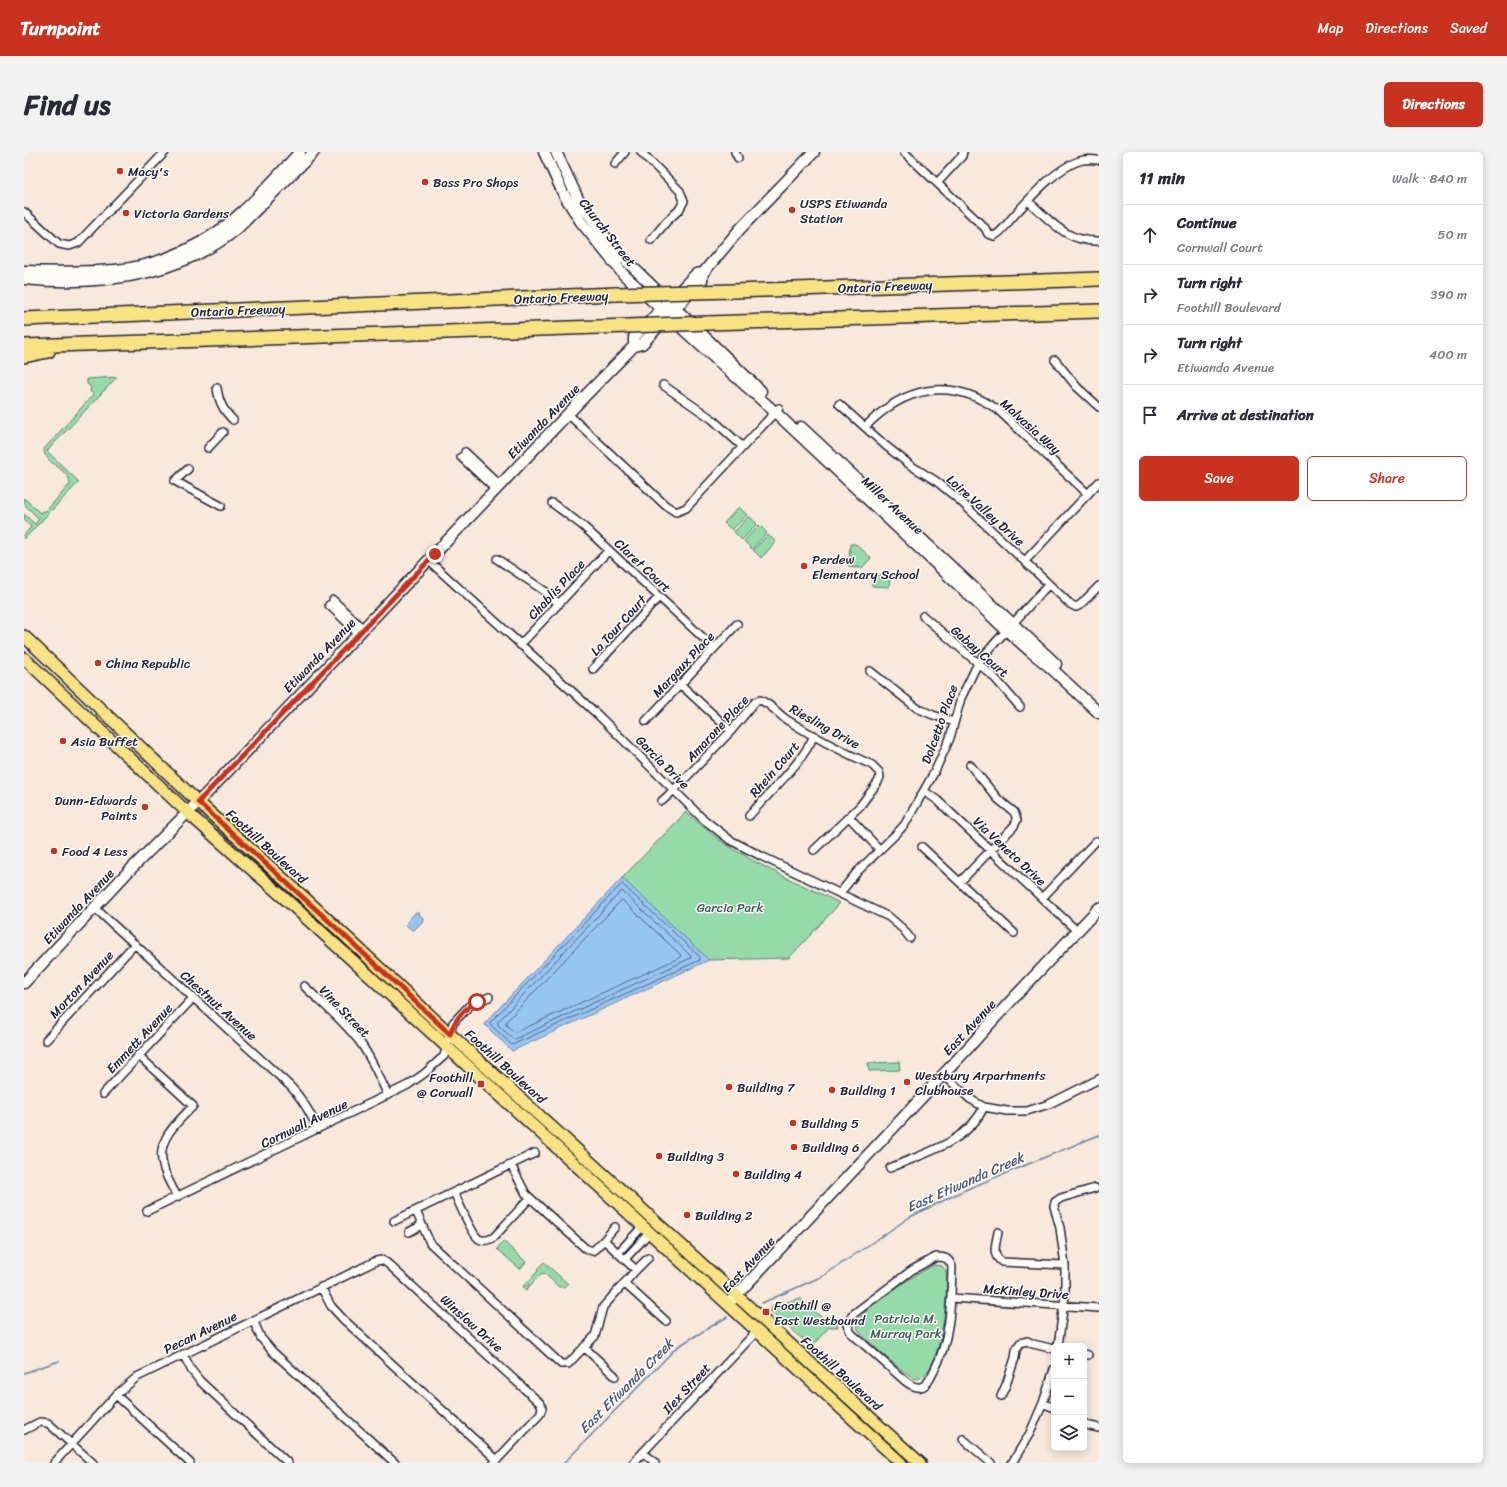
<!DOCTYPE html>
<meta charset="utf-8">
<style>
body{margin:0;font-family:Sriracha,sans-serif;background:#f2f2f3;color:#2b2b33}
.controls{position:absolute;right:12px;bottom:12px;display:grid;overflow:hidden;border-radius:6px;box-shadow:0 2px 10px #0003}
.controls button{width:36px;height:36px;display:grid;place-items:center;padding:0;border:0;border-bottom:1px solid #e1e1e2;background:#fff;color:#2b2b33;font:20px sans-serif}
.stop{position:absolute;width:12px;height:12px;margin:-9px;border:3px solid #c8321e;border-radius:50%;background:#fff}
.stop.end{background:#c8321e;border-color:#fff;box-shadow:0 1px 4px #0008}
.list{margin:0;padding:0;list-style:none}
h2{display:flex;justify-content:space-between;align-items:center;height:52px;margin:0;padding:0 16px;font-size:17px}
h2 small{font-size:13px;font-weight:400;color:#7c7c81}
.list li{display:grid;grid-template-columns:26px 1fr auto;gap:12px;align-items:center;box-sizing:border-box;height:60px;padding:0 16px;border-top:1px solid #e1e1e2}
.list b{display:block;font-size:15px;white-space:nowrap}
.list p{margin:0;font-size:13px;white-space:nowrap;color:#7c7c81}
.list em{font-size:13px;font-style:normal;color:#7c7c81}
.actions{display:flex;gap:8px;padding:12px 16px}
.actions a{flex:1;padding:9px 0;border:1px solid #c8321e;border-radius:6px;text-align:center;font-size:14px;color:#c8321e}
.actions .main{background:#c8321e;color:#fff}
.icon{flex:none;width:22px;height:22px;fill:none;stroke:currentColor;stroke-width:2;stroke-linecap:round;stroke-linejoin:round}
.map{position:relative;flex:none;width:1075px;height:1311px;overflow:hidden;border-radius:6px}
header{display:flex;align-items:center;gap:24px;box-sizing:border-box;height:56px;padding:0 20px;background:#c8321e;color:#fff}
header strong{font-size:19px}
nav{display:flex;gap:22px;margin-inline-start:auto;font-size:14px}
.intro{display:flex;align-items:center;justify-content:space-between;box-sizing:border-box;height:96px;padding:0 24px}
h1{margin:0;font-size:28px}
.button{padding:10px 18px;border-radius:6px;background:#c8321e;color:#fff;font-size:14px;font-weight:700}
main{display:flex;gap:24px;padding:0 24px}
aside{flex:1;background:#fff;border-radius:6px;box-shadow:0 2px 10px #0003}
.map>svg:first-child{display:block}
.green{fill:#95dba9;stroke:#5c7e72}
.water{fill:#97c5f1;stroke:#6884a8}
.lines{fill:none;stroke-linecap:round;stroke-linejoin:round}
.shore{stroke:#516384;stroke-width:1}
.stream{stroke:#6884a8;stroke-width:1.5}
.minor-casing{stroke:#22223b;stroke-width:10}
.secondary-casing{stroke:#22223b;stroke-width:13}
.primary-casing{stroke:#22223b;stroke-width:14}
.motorway-casing{stroke:#22223b;stroke-width:16}
.minor{stroke:#fdfcf7;stroke-width:7}
.secondary{stroke:#fdfcf7;stroke-width:10}
.primary{stroke:#f8e281;stroke-width:11}
.motorway{stroke:#f8e281;stroke-width:13}
.motorway-bridge-casing{stroke:#22223b;stroke-width:16;stroke-linecap:butt}
.motorway-bridge{stroke:#f8e281;stroke-width:13}
.route{stroke:#c8321e;stroke-width:5}
.poi-dot{fill:#c8321e;stroke:#fdfcf7;stroke-width:1.5}
.labels{text-anchor:middle;stroke-width:3;stroke-linejoin:round;paint-order:stroke}
.poi-label{font-size:13px;fill:#22223b;stroke:#fdfcf7;text-anchor:start}
.street-label{font-size:13px;fill:#22223b;stroke:#fdfcf7}
.park-label{font-size:13px;fill:#445a5c;stroke:#fdfcf7}
.water-label{font-size:14px;font-style:italic;fill:#4b5b7b;stroke:#fdfcf7}
</style>
<header>
<strong>Turnpoint</strong>
<nav><a>Map</a><a>Directions</a><a>Saved</a></nav>
</header>
<div class="intro"><h1>Find us</h1><a class="button">Directions</a></div>
<main>
<div class="map">
<svg width="1075" height="1311" viewBox="0 0 1075 1311">
<rect width="100%" height="100%" fill="#f8e9dc"/>
<filter id="ink" filterUnits="userSpaceOnUse"><feTurbulence type="fractalNoise" baseFrequency=".025" numOctaves="2"/><feDisplacementMap in="SourceGraphic" scale="8" xChannelSelector="R" yChannelSelector="G"/><feConvolveMatrix kernelMatrix="1 2 1 2 8 2 1 2 1" color-interpolation-filters="sRGB"/></filter>
<g filter="url(#ink)">
<path class="green" d="M93 225 23 299 55 330 0 387V383L7 375 0 368V362L11 372 15 367 0 352V346L16 361 18 359H22L46 332C46 317 20 312 20 297L69 243 66 239 67 235 63 232V227Z
M715 355 723 363 708 378 700 371Z
M725 364 733 372 718 388 710 380Z
M735 373 743 381 728 397 720 389Z
M744 383 752 390 737 406 729 398Z
M826 392H832L847 406 838 416H834V414H832V416L825 415Z
M848 423 866 424 865 435 848 434Z
M662 660C674 671 687 682 700 691 736 715 777 732 816 751L765 806 685 808 598 726Z
M875 910 876 918 845 919 844 911Z
M479 1089 502 1110 496 1117 473 1097Z
M520 1110 544 1132 540 1135H535L521 1122 518 1121 502 1138 499 1134 501 1132 503 1134 505 1133 503 1130 514 1119 513 1117Z
M910 1113 918 1114 922 1119C925 1139 917 1225 892 1227 881 1223 843 1189 835 1179 833 1176 833 1173 833 1170 838 1156 895 1120 910 1113Z
M776 1146 803 1170H813L814 1175H805L788 1194 776 1185 745 1159 748 1155Z"/>
<path class="water" d="M598 726 685 808 488 899 460 872Z
M391 761H394L399 766V769L390 778H388L382 773 383 770Z"/>
<g class="lines">
<path class="shore" d="M598 732 676 805V808L488 893 467 873 466 871Z
M598 739 667 804V806L491 887H489L474 873V870Z
M598 748 656 802 657 805 492 880H490L482 873V870Z"/>
<path class="stream" d="M738 1151 799 1124 886 1065 941 1038 1075 983
M0 1221 35 1209
M540 1311 653 1195 703 1165"/>
<defs>
<path id="minor" d="M617 0 656 39 660 49 655 58 643 69 627 88
M711 0 714 6
M880 0 961 76 964 82 970 84C978 80 982 73 987 67 1005 47 1033 14 1059 8 1064 7 1070 8 1075 8
M591 12 601 0
M913 31 938 4 939 0
M1004 49C1027 69 1042 90 1075 89
M0 60 35 92 45 94 54 91 141 0
M1031 208 1053 235 1075 255
M639 233 688 267 719 295
M193 236C195 250 199 258 209 268
M815 252 862 294 886 313 912 329 933 346 1046 452 1052 455 1056 453 1075 434
M544 262 641 353 652 360 662 356 755 256
M841 275C880 235 926 224 974 258L1064 342
M184 296 199 280
M441 300 476 333
M437 305 472 338
M164 317 151 329 197 354
M528 351 559 374 690 496
M473 407 522 440 535 452
M404 408 574 563 678 666 706 688 737 704 865 765 879 777 886 786
M1001 409 1075 330
M309 448 339 477
M305 453 334 481
M899 464 969 524 996 555
M496 493 585 398
M569 517 635 445
M846 519 893 556 909 563 930 570
M656 532 707 579
M622 569 713 472
M900 639 913 648 1053 779
M638 649 650 638 707 579 731 550 736 548C747 552 754 562 763 568 790 585 819 600 848 613L855 620 856 625 854 630 836 654 790 698
M725 664C745 640 779 611 790 583
M825 665 856 698
M898 695 990 781
M936 730 990 674 993 668 990 660 974 647 946 613
M816 741 833 720 873 681 881 672 911 619 926 586 937 546 954 511 970 492 1025 432
M1018 746 1072 689
M71 756 265 933C278 946 286 961 294 977
M280 834C299 852 319 868 335 889 347 905 355 925 364 943
M22 888 111 792
M114 903 169 954C152 972 130 989 140 1017 143 1027 149 1036 153 1045
M919 922 946 947 960 955 983 959H1003L1025 952 1075 927
M79 942 169 846
M866 1016C900 1001 943 991 960 955
M430 1040C434 1049 448 1083 455 1087 460 1090 465 1088 470 1085L506 1046
M123 1059 384 933 401 921 420 904 429 871 445 854 465 845
M392 1059 406 1091 537 1212H544L571 1184 579 1155 612 1118 580 1088 571 1097 568 1099 561 1096 502 1042 487 1013
M370 1069 511 1001
M385 1080 398 1073
M974 1080C972 1092 967 1103 978 1110L1041 1113
M580 1088 591 1075
M594 1101 618 1075
M912 1105C921 1105 925 1106 928 1115 927 1150 927 1187 910 1219 907 1225 904 1233 897 1235 890 1236 885 1232 880 1228L827 1181 823 1172 828 1163 888 1118Z
M601 1107 625 1081
M612 1118 624 1106
M600 1131 642 1169
M297 1135 307 1154 319 1167 473 1308
M927 1146 1075 1156
M229 1168 237 1186 249 1200 371 1311
M1034 1194 1041 1144V1113L1036 1076 1030 1054 1031 1050 1037 1046 1071 1036
M560 1195 591 1224
M159 1202 168 1219 176 1229 264 1311
M1060 1202 1064 1203
M92 1243 166 1311
M977 1244 982 1233 991 1206 992 1198 996 1191 1003 1189 1009 1192 1030 1197
M1019 1251 1030 1256
M1060 1271 1066 1274 1075 1276
M0 1278 16 1270 24 1271 69 1311
M939 1287 967 1311
M619 1300 631 1311
M30 1311 92 1243 113 1225 352 1109 358 1108 363 1111 517 1252 518 1256 516 1262 470 1311
M609 1311 733 1179
M988 1311 1006 1281 1019 1251 1030 1217"/>
<path id="secondary" d="M520 0 539 41 557 70 600 123 675 192 751 260 982 478 1006 499 1027 516 1075 561
M532 0 556 51 592 99 737 239
M0 119C30 120 61 120 91 118 137 114 186 91 219 59 239 41 257 20 276 0
M0 127C74 134 153 125 213 77L290 0
M610 194V185L672 122 679 121
M777 275 1032 512
M0 831 101 723 182 642 560 245 610 194 618 192 678 128 679 121 716 77 790 0
M707 1149 946 894C987 847 1032 802 1075 756"/>
<path id="primary" d="M0 484 174 650 285 750 426 882 896 1311
M0 506 164 661 268 753 877 1311"/>
<path id="motorway" d="M710 139 1075 127
M0 167 592 142
M684 171 1075 159
M0 194 604 174
M0 204 24 199"/>
</defs>
<use href="#minor" class="minor-casing"/>
<use href="#secondary" class="secondary-casing"/>
<use href="#primary" class="primary-casing"/>
<use href="#motorway" class="motorway-casing"/>
<use href="#minor" class="minor"/>
<use href="#secondary" class="secondary"/>
<use href="#primary" class="primary"/>
<use href="#motorway" class="motorway"/>
<defs>
<path id="motorway-bridge" d="M592 142 710 139
M604 174 684 171"/>
</defs>
<use href="#motorway-bridge" class="motorway-bridge-casing"/>
<use href="#motorway-bridge" class="motorway-bridge"/>
</g>
</g>
<g class="lines" filter="url(#ink)">
<path class="route" d="M411 402 174 650 307 771 426 882C430 869 440 856 453 850"/>
</g>
<g class="poi-dot">
<circle cx="96" cy="19" r="4"/>
<circle cx="401" cy="30" r="4"/>
<circle cx="768" cy="58" r="4"/>
<circle cx="102" cy="61" r="4"/>
<circle cx="780" cy="414" r="4"/>
<circle cx="74" cy="511" r="4"/>
<circle cx="39" cy="589" r="4"/>
<circle cx="121" cy="655" r="4"/>
<circle cx="30" cy="699" r="4"/>
<circle cx="883" cy="930" r="4"/>
<rect x="453" y="928" width="8" height="8" rx="2"/>
<circle cx="705" cy="935" r="4"/>
<circle cx="808" cy="938" r="4"/>
<circle cx="769" cy="971" r="4"/>
<circle cx="770" cy="995" r="4"/>
<circle cx="635" cy="1004" r="4"/>
<circle cx="712" cy="1022" r="4"/>
<circle cx="663" cy="1063" r="4"/>
<rect x="738" y="1156" width="8" height="8" rx="2"/>
</g>
<g class="labels">
<g class="poi-label">
<text x="104" y="24">Macy's</text>
<text x="409" y="35">Bass Pro Shops</text>
<text x="776" y="56">USPS Etiwanda<tspan x="776" dy="15">Station</tspan></text>
<text x="110" y="66">Victoria Gardens</text>
<text x="788" y="412">Perdew<tspan x="788" dy="15">Elementary School</tspan></text>
<text x="82" y="516">China Republic</text>
<text x="47" y="594">Asia Buffet</text>
<text x="113" y="653" text-anchor="end">Dunn-Edwards<tspan x="113" dy="15">Paints</tspan></text>
<text x="38" y="704">Food 4 Less</text>
<text x="891" y="928">Westbury Arpartments<tspan x="891" dy="15">Clubhouse</tspan></text>
<text x="449" y="930" text-anchor="end">Foothill<tspan x="449" dy="15">@ Corwall</tspan></text>
<text x="713" y="940">Building 7</text>
<text x="816" y="943">Building 1</text>
<text x="777" y="976">Building 5</text>
<text x="778" y="1000">Building 6</text>
<text x="643" y="1009">Building 3</text>
<text x="720" y="1027">Building 4</text>
<text x="671" y="1068">Building 2</text>
<text x="750" y="1158">Foothill @<tspan x="750" dy="15">East Westbound</tspan></text>
</g>
<g class="street-label">
<text transform="translate(584 80) rotate(52)" y="5">Church Street</text>
<text transform="translate(861 134) rotate(-2)" y="5">Ontario Freeway</text>
<text transform="translate(537 145) rotate(-2)" y="5">Ontario Freeway</text>
<text transform="translate(214 158) rotate(-2)" y="5">Ontario Freeway</text>
<text transform="translate(519 269) rotate(-46)" y="5">Etiwanda Avenue</text>
<text transform="translate(1007 274) rotate(42)" y="5">Malvasia Way</text>
<text transform="translate(869 353) rotate(43)" y="5">Miller Avenue</text>
<text transform="translate(962 358) rotate(42)" y="5">Loire Valley Drive</text>
<text transform="translate(619 413) rotate(43)" y="5">Claret Court</text>
<text transform="translate(532 437) rotate(-47)" y="5">Chablis Place</text>
<text transform="translate(594 473) rotate(-48)" y="5">La Tour Court</text>
<text transform="translate(956 499) rotate(41)" y="5">Gabay Court</text>
<text transform="translate(295 503) rotate(-46)" y="5">Etiwanda Avenue</text>
<text transform="translate(659 512) rotate(-47)" y="5">Margaux Place</text>
<text transform="translate(915 572) rotate(-70)" y="5">Dolcetto Place</text>
<text transform="translate(801 574) rotate(29)" y="5">Riesling Drive</text>
<text transform="translate(693 576) rotate(-47)" y="5">Amarone Place</text>
<text transform="translate(639 610) rotate(45)" y="5">Garcia Drive</text>
<text transform="translate(750 617) rotate(-49)" y="5">Rhein Court</text>
<text transform="translate(243 694) rotate(42)" y="5">Foothill Boulevard</text>
<text transform="translate(986 699) rotate(43)" y="5">Via Veneto Drive</text>
<text transform="translate(54 754) rotate(-47)" y="5">Etiwanda Avenue</text>
<text transform="translate(57 832) rotate(-47)" y="5">Morton Avenue</text>
<text transform="translate(195 853) rotate(42)" y="5">Chestnut Avenue</text>
<text transform="translate(321 859) rotate(46)" y="5">Vine Street</text>
<text transform="translate(945 875) rotate(-47)" y="5">East Avenue</text>
<text transform="translate(115 886) rotate(-47)" y="5">Emmett Avenue</text>
<text transform="translate(482 914) rotate(42)" y="5">Foothill Boulevard</text>
<text transform="translate(280 971) rotate(-26)" y="5">Cornwall Avenue</text>
<text transform="translate(724 1112) rotate(-47)" y="5">East Avenue</text>
<text transform="translate(1002 1139) rotate(4)" y="5">McKinley Drive</text>
<text transform="translate(448 1171) rotate(42)" y="5">Winslow Drive</text>
<text transform="translate(176 1180) rotate(-26)" y="5">Pecan Avenue</text>
<text transform="translate(818 1221) rotate(42)" y="5">Foothill Boulevard</text>
<text transform="translate(662 1236) rotate(-47)" y="5">Ilex Street</text>
</g>
<g class="park-label">
<text x="706" y="760">Garcia Park</text>
<text x="882" y="1171">Patricia M.<tspan x="882" dy="15">Murray Park</tspan></text>
</g>
<g class="water-label">
<text transform="translate(941 1030) rotate(-24)" y="5">East Etiwanda Creek</text>
<text transform="translate(602 1234) rotate(-45)" y="5">East Etiwanda Creek</text>
</g>
</g>
</svg>
<div class="controls">
<button>+</button>
<button>−</button>
<button><svg class="icon" aria-label="layers" viewBox="0 0 24 24"><path d="M12 4l9 5-9 5-9-5zM3 14l9 5 9-5"/></svg></button>
</div>
<div class="stop" style="left:453px;top:850px"></div>
<div class="stop end" style="left:411px;top:402px"></div>
</div>
<aside>
<h2>11 min<small>Walk · 840 m</small></h2>
<ul class="list">
<li><svg class="icon" aria-label="ahead" viewBox="0 0 24 24"><path d="M12 20V5M6 11l6-6 6 6"/></svg><div><b>Continue</b><p>Cornwall Court</p></div><em>50 m</em></li>
<li><svg class="icon" aria-label="right" viewBox="0 0 24 24"><path d="M7 20v-9h11M14 6l5 5-5 5"/></svg><div><b>Turn right</b><p>Foothill Boulevard</p></div><em>390 m</em></li>
<li><svg class="icon" aria-label="right" viewBox="0 0 24 24"><path d="M7 20v-9h11M14 6l5 5-5 5"/></svg><div><b>Turn right</b><p>Etiwanda Avenue</p></div><em>400 m</em></li>
<li><svg class="icon" aria-label="arrive" viewBox="0 0 24 24"><path d="M6 21V4h12l-3 4 3 4H6"/></svg><div><b>Arrive at destination</b></div></li>
</ul>
<div class="actions"><a class="main">Save</a><a>Share</a></div>
</aside>
</main>
